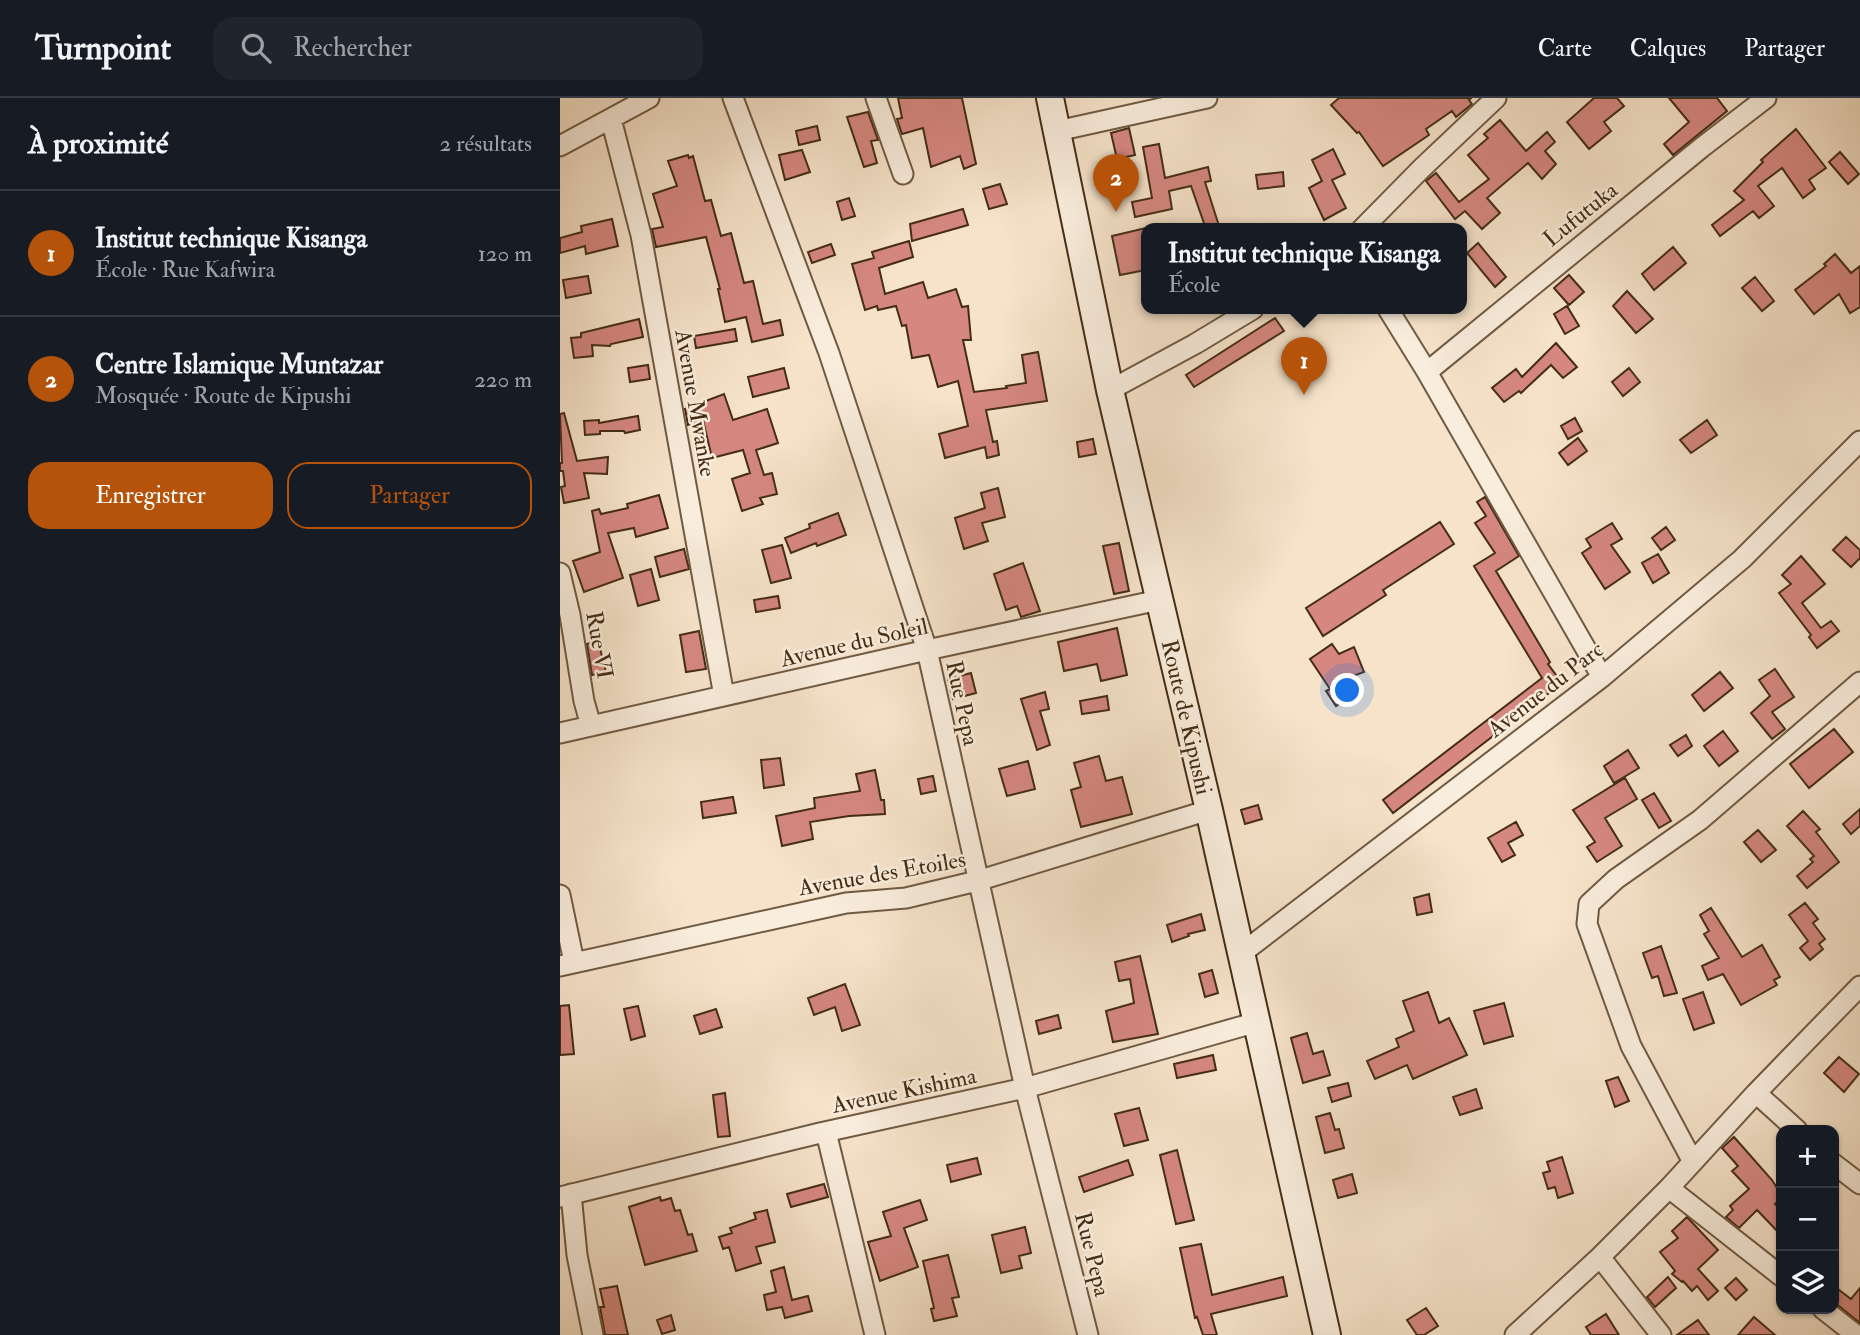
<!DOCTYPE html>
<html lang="fr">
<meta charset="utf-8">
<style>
body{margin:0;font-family:"IM FELL Double Pica",serif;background:#20242c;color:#f1f3f6}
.controls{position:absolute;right:21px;bottom:21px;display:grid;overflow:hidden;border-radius:14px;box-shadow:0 2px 5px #0004}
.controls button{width:63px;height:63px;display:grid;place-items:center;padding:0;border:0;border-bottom:2px solid #363941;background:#171b24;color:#f1f3f6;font:35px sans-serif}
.you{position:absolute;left:788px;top:593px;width:24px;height:24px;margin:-18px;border:5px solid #fff;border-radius:50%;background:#1a73e8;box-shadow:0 0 0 10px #1a73e833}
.badge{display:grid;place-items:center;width:46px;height:46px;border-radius:50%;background:#b45309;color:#fff;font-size:23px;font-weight:700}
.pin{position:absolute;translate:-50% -58px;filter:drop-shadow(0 2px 4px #0008)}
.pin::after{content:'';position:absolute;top:37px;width:24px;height:21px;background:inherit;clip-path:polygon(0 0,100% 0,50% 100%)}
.popup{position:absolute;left:581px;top:125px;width:326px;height:91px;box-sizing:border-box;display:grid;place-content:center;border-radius:14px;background:#171b24;filter:drop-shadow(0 2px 5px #0005);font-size:23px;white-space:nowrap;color:#9ea1a6}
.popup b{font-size:26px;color:#f1f3f6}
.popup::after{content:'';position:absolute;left:50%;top:100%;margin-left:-14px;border:14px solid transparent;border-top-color:#171b24}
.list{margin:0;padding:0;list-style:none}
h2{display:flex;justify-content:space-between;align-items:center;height:91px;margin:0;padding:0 28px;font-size:30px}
h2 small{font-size:23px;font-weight:400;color:#9ea1a6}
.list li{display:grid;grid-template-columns:46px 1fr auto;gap:21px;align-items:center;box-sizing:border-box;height:126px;padding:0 28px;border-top:2px solid #363941}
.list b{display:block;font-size:26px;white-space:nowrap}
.list p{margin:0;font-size:23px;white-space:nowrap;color:#9ea1a6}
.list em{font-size:23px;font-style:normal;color:#9ea1a6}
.actions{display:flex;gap:14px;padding:21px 28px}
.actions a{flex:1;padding:16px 0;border:2px solid #b45309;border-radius:21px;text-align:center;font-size:24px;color:#b45309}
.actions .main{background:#b45309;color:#fff}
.icon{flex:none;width:38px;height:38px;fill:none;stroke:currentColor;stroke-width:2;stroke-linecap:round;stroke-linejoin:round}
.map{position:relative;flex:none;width:1300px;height:1237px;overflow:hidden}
header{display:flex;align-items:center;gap:42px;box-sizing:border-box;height:98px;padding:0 35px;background:#171b24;border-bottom:2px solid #363941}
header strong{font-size:33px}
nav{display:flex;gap:38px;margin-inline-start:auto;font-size:24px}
.search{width:490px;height:63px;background:#20242c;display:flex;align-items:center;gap:18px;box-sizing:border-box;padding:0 24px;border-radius:21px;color:#9ea1a6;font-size:26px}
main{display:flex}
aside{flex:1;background:#171b24}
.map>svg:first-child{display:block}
.building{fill:#d58780;stroke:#442d14;stroke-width:2}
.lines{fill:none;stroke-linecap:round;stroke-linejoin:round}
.minor-casing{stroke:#705a42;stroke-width:23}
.secondary-casing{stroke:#442d14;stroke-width:30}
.minor{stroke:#f9eddd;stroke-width:19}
.secondary{stroke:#f9eddd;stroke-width:26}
.labels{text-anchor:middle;stroke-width:5;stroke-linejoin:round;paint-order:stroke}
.street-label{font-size:23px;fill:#442d14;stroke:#f9eddd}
</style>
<header>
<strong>Turnpoint</strong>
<div class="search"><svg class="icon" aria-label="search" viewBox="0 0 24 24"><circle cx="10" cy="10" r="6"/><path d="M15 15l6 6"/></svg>Rechercher</div>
<nav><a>Carte</a><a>Calques</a><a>Partager</a></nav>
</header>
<main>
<aside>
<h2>À proximité<small>2 résultats</small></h2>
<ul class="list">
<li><span class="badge">1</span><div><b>Institut technique Kisanga</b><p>École · Rue Kafwira</p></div><em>120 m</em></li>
<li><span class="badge">2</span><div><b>Centre Islamique Muntazar</b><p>Mosquée · Route de Kipushi</p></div><em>220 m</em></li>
</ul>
<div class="actions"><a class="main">Enregistrer</a><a>Partager</a></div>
</aside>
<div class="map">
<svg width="1300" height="1237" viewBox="0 0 1300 1237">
<rect width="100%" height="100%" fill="#f6e3ca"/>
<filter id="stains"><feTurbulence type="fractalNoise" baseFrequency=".00286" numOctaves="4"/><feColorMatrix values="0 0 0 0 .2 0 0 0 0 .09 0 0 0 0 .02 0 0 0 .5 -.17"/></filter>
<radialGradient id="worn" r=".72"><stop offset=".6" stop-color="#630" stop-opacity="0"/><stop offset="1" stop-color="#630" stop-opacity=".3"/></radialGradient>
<path class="building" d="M338 0H402L416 66 404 71 400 58 371 69 363 30 342 36 337 21 342 20Z
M779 0H911L909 2 912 6 896 19 892 13 866 31 869 37 823 68 799 34 797 35 771 7Z
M1034 0H1057L1064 8 1044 24 1051 33 1029 51 1007 24Z
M1109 0H1157L1167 13 1113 57 1104 46 1129 24Z
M308 14 318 42 311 43 317 65 304 69 287 19Z
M940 22 966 53 987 34 995 44 985 53 996 66 982 81 968 65 927 100 940 115 922 131 905 113 895 121 866 83 876 75 899 104 929 81 908 57 928 40 924 36Z
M257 28 260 42 239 47 236 33Z
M569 30 575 57 557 61 551 35Z
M1236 31 1266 70 1249 82 1255 91 1243 100 1222 70 1198 88 1214 108 1199 120 1193 113 1160 138 1152 127 1184 102 1174 93 1203 64 1201 62Z
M599 46 605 80 648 69 651 83 645 84 660 131H646L631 88 609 93 612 111 575 119 572 104 592 100 583 49Z
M773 51 785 76 772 82 786 110 764 122 749 90 762 83 752 62Z
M242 52 250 74 225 82 219 57Z
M1280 54 1299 76 1288 86 1269 64Z
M128 57 129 60 133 58 145 103 151 102 161 138 171 135 184 185 193 183 203 226 220 222 223 237 192 244 186 219 165 224 158 191H160L146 139 96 149 92 131 103 129 93 96 117 88 108 63Z
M723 74 724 88 698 91 696 77Z
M440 86 447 106 429 111 423 91Z
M289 100 295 118 282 122 277 104Z
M403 111 408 127 352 143 350 126Z
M52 121 58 148 26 156 25 148 0 155V140L22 134 21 128Z
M586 130V172L560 177 552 138Z
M349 143 353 159 319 170 325 196 363 184 368 200 396 191 402 209 408 208 411 242H403L414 294 447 290 446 288 466 285 462 257 478 254 487 303 426 312 433 344 437 343 439 357 427 360 425 349 385 360 379 336 408 328 398 283 378 289 369 257 352 260 346 227 342 228 336 208 318 212 317 208 305 212 292 166 314 160 312 154Z
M918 145 946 179 935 189 907 155Z
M271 146 275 157 252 165 248 154Z
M1113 149 1126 165 1094 192 1082 176Z
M1275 156 1291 175 1300 168V209L1290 215 1279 196 1254 216 1235 192 1266 168 1264 166Z
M1009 177 1024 194 1009 207 994 190Z
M28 178 31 195 6 200 3 182Z
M1195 179 1214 203 1202 213 1182 190Z
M1067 193 1093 221 1076 235 1053 208Z
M1007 208 1019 228 1005 236 994 216Z
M715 220 724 233 634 289 626 277Z
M79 221 83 239 51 246 50 248 32 247 33 258 14 260 11 240 21 239V235Z
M175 231 177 243 136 250 134 238Z
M996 245 1017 269 1003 280 991 267 961 295 959 293 944 304 932 290 956 271 962 279Z
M88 267 90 281 70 284 68 270Z
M224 270 229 290 193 299 188 279Z
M1069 270 1080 284 1063 298 1052 284Z
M164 296 173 322 207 311 218 345 196 352 204 377 212 375 217 396 200 400 203 406 182 413 172 381 190 375 183 352 152 360 143 322 128 327 125 311Z
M4 315 17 363 48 359 47 376 24 375 29 400 4 405 1 389 5 388 3 373H0V365H2L0 316Z
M78 318 80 332 65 335 64 333H40V336L25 337 24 323 39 322V325Z
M1015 320 1022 333 1008 341 1001 328Z
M1147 322 1157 337 1131 355 1120 342Z
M1018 340 1027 353 1008 367 999 355Z
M533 341 536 356 519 359 517 344Z
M438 390 445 419 422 425 428 443 404 451 395 420 425 410 421 395Z
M99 397 108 430 76 439 74 430 48 435 63 480 24 494 13 463 40 454 32 413 39 411 41 416 68 410 67 406Z
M925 399 959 458 936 473 990 564 988 566 1002 585 833 715 823 702 982 580 914 468 935 455 915 425 926 418 917 404Z
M278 415 286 437 257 448 256 445 231 455 225 440 250 430 249 426Z
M880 424 894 446 823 492 826 497 763 538 746 510Z
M1052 425 1062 441 1051 447 1070 474 1045 491 1022 455 1031 449 1026 441Z
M1106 429 1115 442 1101 452 1092 440Z
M1286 439 1300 452V460L1291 469 1273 452Z
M559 445 569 493 554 496 543 448Z
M222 447 231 480 211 485 202 452Z
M124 451 129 471 100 479 95 459Z
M1098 456 1109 475 1093 485 1082 465Z
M1241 458 1265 486 1242 505 1261 530 1271 523 1279 533 1257 550 1249 539 1251 537 1219 495 1231 486 1222 477Z
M463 465 480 513 461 519 457 508 446 512 434 476Z
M91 471 99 502 78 508 70 477Z
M218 498 220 510 196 514 194 502Z
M557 530 567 577 541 583 537 566 504 573 498 544Z
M139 533 146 571 126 574 120 537Z
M38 543 46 574 32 577 27 546Z
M772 546 779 556 794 549 804 574 793 578 802 591 776 608 766 593 770 591 750 561Z
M1215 571 1234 599 1212 614 1225 631 1212 641 1191 615 1210 598 1199 582Z
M1160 574 1173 590 1144 613 1132 597Z
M411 575 416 595 393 601 388 581Z
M485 594 489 611 480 613 490 647 477 652 461 601Z
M547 598 549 612 522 616 520 603Z
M1274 631 1293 654 1249 690 1230 666Z
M1163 633 1178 653 1159 668 1144 648Z
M1126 637 1132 648 1118 658 1110 647Z
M1068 652 1079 670 1054 685 1044 668Z
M539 658 546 683 562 679 572 716 521 729 511 692 521 689 514 665Z
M220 660 224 687 204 690 201 662Z
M468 663 475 691 447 698 439 671Z
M315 672 321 702H324L325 716 289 718 250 724 253 741 222 748 216 718 255 710 254 700 300 693 296 676Z
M373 678 376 693 361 696 358 681Z
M1065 680 1077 701 1045 720 1062 748 1037 764 1027 749 1035 744 1013 712Z
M1094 695 1111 723 1099 730 1082 702Z
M173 699 176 715 143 720 141 704Z
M698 707 702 721 685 726 681 712Z
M1300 711V728L1291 736 1283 726Z
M1243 713 1260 731 1256 734 1279 764 1247 790 1237 778 1253 764 1250 761 1254 758 1227 728Z
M956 724 963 737 948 745 955 757 942 764 928 740Z
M1198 732 1216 752 1201 764 1184 744Z
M869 796 872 814 857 817 854 800Z
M1245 805 1258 821 1253 825 1265 841 1259 846 1263 851 1250 862 1240 850 1248 843 1229 817Z
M1151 810 1182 859 1202 847 1220 879 1214 882 1217 887 1181 907 1163 876 1148 882 1142 868 1159 860 1144 836 1149 833 1140 817Z
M641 816 645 832 628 836 629 838 612 844 607 827Z
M1101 848 1117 895 1104 898 1098 878 1092 880 1083 855Z
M580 858 598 936 553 944 546 913 574 905 570 881 559 883 555 864Z
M652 872 658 895 645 899 639 876Z
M285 886 300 927 282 933 275 909 254 917 248 900Z
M868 894 879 925 889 920 907 957 853 981 847 967 815 981 807 963 839 949 836 941 854 933 843 903Z
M1143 894 1154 925 1134 932 1123 901Z
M944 905 953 938 924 946 914 913Z
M9 907 14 956 0 957V908Z
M78 908 85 938 71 942 64 911Z
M156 911 162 929 140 936 134 918Z
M498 917 501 930 479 936 476 923Z
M747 935 753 956 763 953 770 977 743 985 731 940Z
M653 957 656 972 617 980 614 966Z
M1279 959 1299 976 1284 994 1264 975Z
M1058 979 1069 1003 1055 1009 1046 983Z
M788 985 791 998 772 1004 768 990Z
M916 991 922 1010 900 1017 893 999Z
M165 995 170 1038 158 1039 153 997Z
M579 1010 588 1042 564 1048 555 1016Z
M770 1015 775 1032 779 1031 784 1050 765 1055 756 1019Z
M1174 1039 1212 1082 1221 1096V1101L1215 1106 1221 1112V1137L1197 1112 1179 1130 1166 1119 1173 1112 1170 1108 1189 1091 1172 1073 1178 1068 1162 1050Z
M617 1052 634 1122 616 1126 600 1057Z
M1002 1059 1013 1095 998 1100 995 1089 988 1091 983 1075 990 1073 987 1064Z
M417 1060 421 1076 391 1084 387 1067Z
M568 1062 573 1077 524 1094 519 1079Z
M792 1076 797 1095 778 1100 773 1082Z
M264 1086 268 1099 231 1109 227 1096Z
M100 1099 101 1103 111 1100 115 1113 120 1112 128 1137 132 1136 137 1153 85 1167 69 1109Z
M360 1102 367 1122 344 1130 358 1169 320 1183 308 1144 331 1138 323 1114Z
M207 1112 215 1144 196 1149 201 1165 176 1173 169 1149 163 1151 159 1139 172 1135 170 1130 196 1121 194 1115Z
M1127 1119 1158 1152 1138 1171 1158 1193 1148 1202 1137 1188 1132 1193 1123 1183 1122 1184 1112 1176 1115 1173 1100 1154 1118 1140 1112 1133Z
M465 1129 471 1155 459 1158 462 1170 441 1175 432 1137Z
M641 1146 652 1197 723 1179 727 1198 651 1216 657 1237H643L637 1219 635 1220 620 1150Z
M388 1157 399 1199 392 1200 397 1218 374 1223 371 1211 374 1210 363 1163Z
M224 1169 232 1202 248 1198 252 1213 225 1220 222 1209 207 1212 204 1197 216 1194 211 1173Z
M1108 1179 1116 1190 1095 1209 1087 1199Z
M1176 1180 1187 1192 1176 1202 1165 1190Z
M57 1188 68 1237H45L40 1209H44L40 1191Z
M1274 1188 1291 1201 1300 1190V1225L1274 1204Z
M866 1210 878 1228 864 1237H857L847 1222Z
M1046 1216 1059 1237H1031L1026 1229Z
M111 1217 115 1232 102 1236 97 1222Z
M1194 1219 1215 1237H1178Z
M1138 1222 1149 1237H1117Z"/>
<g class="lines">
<defs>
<path id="minor" d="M173 0 269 255 367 552 465 990 528 1237
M316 0 343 76
M51 21 81 137 164 598
M497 33 647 0
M0 48 89 0
M802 131 862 70 936 0
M828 211 867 274 1042 579
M867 274 1141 50 1206 0
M550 292 635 246 693 211
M0 475 10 517 24 603 31 628
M0 635 367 552 599 502
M0 797 14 864
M682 855 1042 579 1182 461 1300 343
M0 868 286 805 346 800 417 783 649 712
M1196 995 1237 1032
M266 1034 315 1237
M1133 1064 1071 948 1027 826 1029 806 1056 781 1140 722 1300 584
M1274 1066 1300 1086
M1109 1090 1221 1178
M11 1096 17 1157 33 1237
M0 1099 260 1035 465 990 697 924
M1040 1159 1101 1237
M1263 1211 1296 1237
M955 1237 1040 1159 1109 1090 1196 995 1300 888"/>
<path id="secondary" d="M490 0 550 292 649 712 767 1237"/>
</defs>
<use href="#minor" class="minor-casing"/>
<use href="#secondary" class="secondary-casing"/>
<use href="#minor" class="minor"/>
<use href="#secondary" class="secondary"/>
</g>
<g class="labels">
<g class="street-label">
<text transform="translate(1020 116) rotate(-39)" y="8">Lufutuka</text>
<text transform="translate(136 305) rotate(80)" y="8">Avenue Mwanke</text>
<text transform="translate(294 544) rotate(-13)" y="8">Avenue du Soleil</text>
<text transform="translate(40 547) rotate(80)" y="8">Rue VI</text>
<text transform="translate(985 591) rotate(-38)" y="8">Avenue du Parc</text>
<text transform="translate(403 605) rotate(78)" y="8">Rue Pepa</text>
<text transform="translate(627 619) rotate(77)" y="8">Route de Kipushi</text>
<text transform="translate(322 775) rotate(-10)" y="8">Avenue des Etoiles</text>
<text transform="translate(344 992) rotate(-12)" y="8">Avenue Kishima</text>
<text transform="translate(533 1156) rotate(76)" y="8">Rue Pepa</text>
</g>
</g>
<rect width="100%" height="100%" filter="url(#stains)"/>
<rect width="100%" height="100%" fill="url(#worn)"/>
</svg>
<div class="controls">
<button>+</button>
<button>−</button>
<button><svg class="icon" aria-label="layers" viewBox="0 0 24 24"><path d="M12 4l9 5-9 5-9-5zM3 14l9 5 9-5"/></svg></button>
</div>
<div class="you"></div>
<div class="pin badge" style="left:744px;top:297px">1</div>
<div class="popup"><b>Institut technique Kisanga</b>École</div>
<div class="pin badge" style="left:556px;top:114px">2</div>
</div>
</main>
